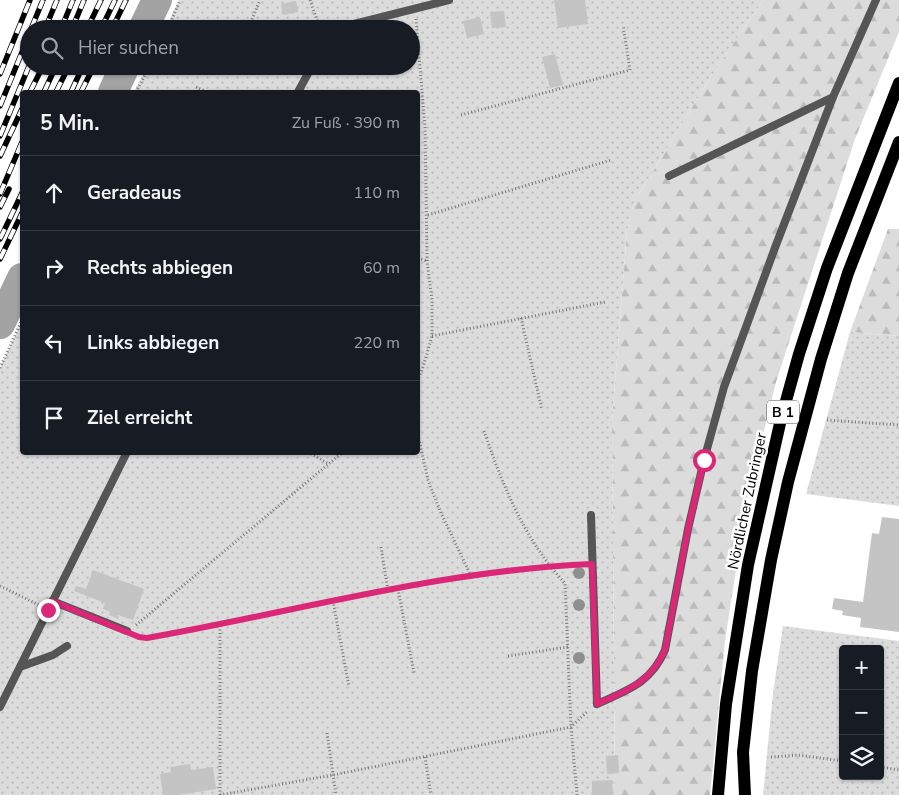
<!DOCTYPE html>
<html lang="de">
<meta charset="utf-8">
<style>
body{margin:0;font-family:"Nunito Sans",sans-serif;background:#20242c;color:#f1f3f6}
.controls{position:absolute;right:15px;bottom:15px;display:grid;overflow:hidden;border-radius:5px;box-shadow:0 1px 4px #0004}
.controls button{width:45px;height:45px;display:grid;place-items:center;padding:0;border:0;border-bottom:1px solid #363941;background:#171b24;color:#f1f3f6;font:25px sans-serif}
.stop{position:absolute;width:15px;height:15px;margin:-11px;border:4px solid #db2777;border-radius:50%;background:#fff}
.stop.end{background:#db2777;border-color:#fff;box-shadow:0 1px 5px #0008}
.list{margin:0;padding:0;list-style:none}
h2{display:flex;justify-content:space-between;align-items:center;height:65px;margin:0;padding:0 20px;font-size:21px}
h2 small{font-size:16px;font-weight:400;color:#9ea1a6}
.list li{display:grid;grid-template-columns:32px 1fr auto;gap:15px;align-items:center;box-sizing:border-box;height:75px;padding:0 20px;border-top:1px solid #363941}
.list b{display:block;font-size:19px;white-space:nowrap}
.list em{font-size:16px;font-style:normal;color:#9ea1a6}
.icon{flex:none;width:28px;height:28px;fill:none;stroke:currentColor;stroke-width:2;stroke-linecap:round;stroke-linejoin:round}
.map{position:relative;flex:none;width:899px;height:795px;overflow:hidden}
.search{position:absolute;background:#171b24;box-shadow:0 1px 4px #0004;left:20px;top:20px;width:400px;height:55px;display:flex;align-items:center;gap:12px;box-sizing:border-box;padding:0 18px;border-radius:28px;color:#9ea1a6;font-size:19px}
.panel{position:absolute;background:#171b24;box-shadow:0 1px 4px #0004;left:20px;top:90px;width:400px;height:365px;border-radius:5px}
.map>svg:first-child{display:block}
.forest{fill:url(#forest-firs)}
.garden{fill:url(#garden-dots);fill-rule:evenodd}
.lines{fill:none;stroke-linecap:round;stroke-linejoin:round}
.river{stroke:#a3a3a3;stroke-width:30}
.building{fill:#c4c4c4}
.path{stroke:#777;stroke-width:3;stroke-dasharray:1 2.5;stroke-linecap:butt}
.service{stroke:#555;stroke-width:8}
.primary{stroke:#000;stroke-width:12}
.rail-casing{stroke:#000;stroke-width:5.5}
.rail{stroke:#fff;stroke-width:4;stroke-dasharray:11;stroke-linecap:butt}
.tree{fill:#8f8f8f}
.route{stroke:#db2777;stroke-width:6}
.labels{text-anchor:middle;stroke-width:5;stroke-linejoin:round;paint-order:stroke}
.shield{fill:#fff;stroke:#4c4c4c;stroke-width:1}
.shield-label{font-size:14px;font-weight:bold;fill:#000}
.street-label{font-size:15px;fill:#000;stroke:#fff}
</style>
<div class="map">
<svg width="899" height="795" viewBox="0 0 899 795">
<defs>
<pattern id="forest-firs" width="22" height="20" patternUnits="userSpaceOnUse" patternTransform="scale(1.25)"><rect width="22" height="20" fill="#dcdcdc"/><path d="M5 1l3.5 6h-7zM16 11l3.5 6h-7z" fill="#bbb"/></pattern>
<pattern id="garden-dots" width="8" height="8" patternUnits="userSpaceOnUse" patternTransform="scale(1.25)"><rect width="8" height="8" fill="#dcdcdc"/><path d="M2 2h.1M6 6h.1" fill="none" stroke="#bbb" stroke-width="1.8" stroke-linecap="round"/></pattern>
</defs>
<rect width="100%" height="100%" fill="#fff"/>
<path class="forest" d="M763 0H899V32L855 139 776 382 747 499 725 641 710 795H615L612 421 627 231 634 202 710 78Z
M888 229H899V336L850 332Z"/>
<path class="garden" d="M179 0H763L710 78 634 202 627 231 612 421 615 795H0V368L22 321V452H418V92H134L147 66H411V29H165Z
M850 332 899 336V506L806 494Z
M783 626 899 641V795H763L773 693ZM843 649H880V776H843Z"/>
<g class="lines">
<path class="river" d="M143 29 157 0
M113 92 125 66
M0 324 22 278"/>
</g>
<path class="building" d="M554 0H585L588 24 558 28Z
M296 1 298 12 283 15 281 4Z
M504 11 506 27 492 28 490 12Z
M480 17 484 34 467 38 463 21Z
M555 54 563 85 550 88 542 57Z
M262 66H283L284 73 263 75Z
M396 66H412V70L396 71Z
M882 517 899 519V632L860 627 861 618 842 615 843 611 832 609 834 598 863 602 872 533 879 534Z
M93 570 144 589 133 620 118 615 117 618 109 615 110 612 103 609 105 603 74 591 76 586 86 589Z
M618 755 619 773 607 774 606 756Z
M190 764 191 770 213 767 216 789 179 795H163L160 774 171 772 170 767Z
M612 780 613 795H592V781Z"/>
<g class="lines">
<path class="path" d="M310 0 320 29
M416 19 425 127 427 261 432 300V336L423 367 418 379
M168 29 180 0
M248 29 260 0
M196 87 207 92
M136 92 150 66
M461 115 630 70 623 25
M428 215 611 160
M418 258 427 261
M521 318 542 410
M432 336 605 302
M0 368 22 320
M827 420 899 425
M484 431C503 486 525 541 565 583L571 727 577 795
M418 435 428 480 441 513 471 576
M308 452 329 464
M381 547 388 591
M0 586 39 605
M398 589 414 673
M333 601 349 687
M136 625 343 452
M137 636 147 638C234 622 320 603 408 587 465 577 523 567 581 564
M508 656 568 647
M327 733 336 795
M425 757 431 795
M771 757 798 755 843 761
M880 767 899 770
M220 795 333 775 571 727 588 711
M220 795V625"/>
<path class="service" d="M343 29 350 25 449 0
M298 92 312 66
M669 176 833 97
M591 515 597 704C628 690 651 683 665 650L688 529 704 460 724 387 776 245 833 97 876 0
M52 601 127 631
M20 667 53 655 67 646
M0 707 127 452"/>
<path class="primary" d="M718 795 726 704 748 565 781 419 799 354 827 268 899 83
M745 795 743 752 752 671 771 560 788 482 821 359 848 273 899 142"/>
<defs>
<path id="rail" d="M31 29 43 0
M45 29 57 0
M61 29 73 0
M72 29 84 0
M87 29 101 0
M101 29 115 0
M112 29 126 0
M0 74 30 0
M30 92 43 66
M44 92 56 66
M56 92 69 66
M71 92 83 66
M81 92 94 66
M0 106 29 35
M0 136 29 66
M0 156 22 109
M0 194 22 142
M0 207 9 189
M0 239 22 193
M0 259 22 213"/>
</defs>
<use href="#rail" class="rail-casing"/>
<use href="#rail" class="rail"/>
</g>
<g class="tree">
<circle cx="579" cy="573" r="6"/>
<circle cx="579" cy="605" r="6"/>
<circle cx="579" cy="658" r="6"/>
</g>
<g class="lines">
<path class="route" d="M48 610 52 601 139 637 147 638C295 612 442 570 592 564L597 704C628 690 650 683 665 650L688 529 704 460"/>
</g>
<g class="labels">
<rect class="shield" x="767" y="400.5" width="32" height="23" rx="4"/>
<g class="shield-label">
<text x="783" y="417">B 1</text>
</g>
<g class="street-label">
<text transform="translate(747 501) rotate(-78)" y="5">Nördlicher Zubringer</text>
</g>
</g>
</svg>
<div class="controls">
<button>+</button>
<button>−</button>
<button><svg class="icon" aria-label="layers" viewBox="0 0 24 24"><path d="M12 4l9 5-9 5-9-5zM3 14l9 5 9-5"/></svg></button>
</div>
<div class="stop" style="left:704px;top:460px"></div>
<div class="stop end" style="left:48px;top:610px"></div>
<div class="search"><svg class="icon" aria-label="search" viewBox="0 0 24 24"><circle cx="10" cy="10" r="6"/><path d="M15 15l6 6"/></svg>Hier suchen</div>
<section class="panel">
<h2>5 Min.<small>Zu Fuß · 390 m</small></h2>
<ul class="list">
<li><svg class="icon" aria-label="ahead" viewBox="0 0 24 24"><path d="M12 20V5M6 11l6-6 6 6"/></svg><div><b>Geradeaus</b></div><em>110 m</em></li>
<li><svg class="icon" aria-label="right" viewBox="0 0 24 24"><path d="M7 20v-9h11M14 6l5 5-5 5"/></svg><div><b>Rechts abbiegen</b></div><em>60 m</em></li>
<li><svg class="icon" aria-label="left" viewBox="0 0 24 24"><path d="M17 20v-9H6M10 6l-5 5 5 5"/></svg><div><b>Links abbiegen</b></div><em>220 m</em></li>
<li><svg class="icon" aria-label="arrive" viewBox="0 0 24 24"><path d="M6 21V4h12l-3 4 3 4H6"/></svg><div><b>Ziel erreicht</b></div></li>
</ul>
</section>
</div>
